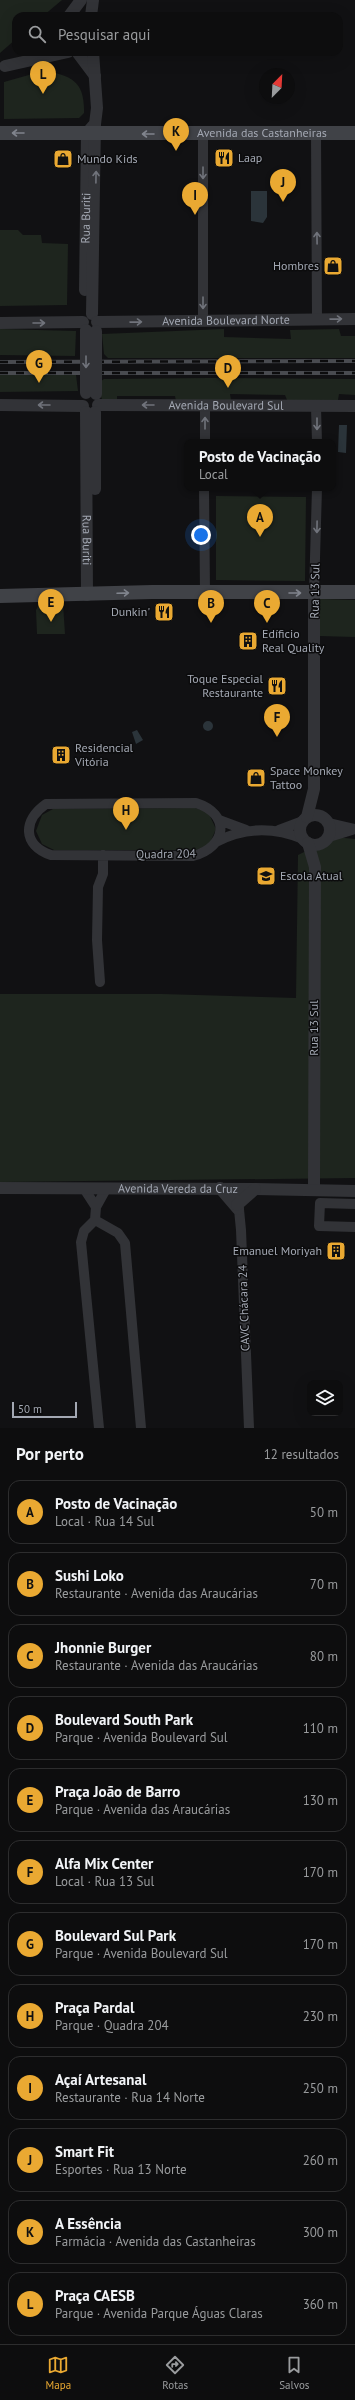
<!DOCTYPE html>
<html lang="pt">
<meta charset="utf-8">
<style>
body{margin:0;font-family:"PT Sans",sans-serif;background:#1b1b1c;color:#f1f3f6}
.controls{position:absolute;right:12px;bottom:12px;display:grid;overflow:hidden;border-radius:8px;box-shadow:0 4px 16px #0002}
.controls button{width:36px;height:36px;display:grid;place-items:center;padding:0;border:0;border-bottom:1px solid #2d2d2e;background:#0d0d0e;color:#f1f3f6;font:20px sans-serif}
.compass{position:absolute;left:259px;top:68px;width:36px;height:36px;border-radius:50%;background:#0d0d0e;box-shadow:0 4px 16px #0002;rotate:24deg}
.scale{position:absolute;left:12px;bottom:10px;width:65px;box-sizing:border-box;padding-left:4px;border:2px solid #a3a8b3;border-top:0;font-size:11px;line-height:14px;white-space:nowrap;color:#a3a8b3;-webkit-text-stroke:3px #0c0c0d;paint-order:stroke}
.you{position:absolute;left:201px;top:535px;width:14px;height:14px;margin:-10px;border:3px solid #fff;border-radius:50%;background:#1a73e8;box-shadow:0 0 0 6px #1a73e833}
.badge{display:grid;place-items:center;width:26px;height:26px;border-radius:50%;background:#eaa932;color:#111;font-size:13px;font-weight:700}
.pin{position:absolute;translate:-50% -33px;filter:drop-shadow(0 1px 2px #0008)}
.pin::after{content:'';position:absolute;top:21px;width:14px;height:12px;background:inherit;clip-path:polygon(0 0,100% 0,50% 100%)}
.popup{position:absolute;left:184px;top:439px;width:152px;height:52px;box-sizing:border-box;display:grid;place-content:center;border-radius:8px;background:#0d0d0e;filter:drop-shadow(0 1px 3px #0005);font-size:13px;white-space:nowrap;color:#9a9c9e}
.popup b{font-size:15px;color:#f1f3f6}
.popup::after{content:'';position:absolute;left:50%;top:100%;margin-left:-8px;border:8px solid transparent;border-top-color:#0d0d0e}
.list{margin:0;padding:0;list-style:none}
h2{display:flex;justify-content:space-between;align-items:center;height:52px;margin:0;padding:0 16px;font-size:17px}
h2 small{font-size:13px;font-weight:400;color:#9a9c9e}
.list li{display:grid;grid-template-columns:26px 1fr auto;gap:12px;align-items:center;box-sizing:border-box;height:64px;margin:0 8px 8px;padding:0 8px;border:1px solid #2d2d2e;border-radius:12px}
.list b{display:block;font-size:15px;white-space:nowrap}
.list p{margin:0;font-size:13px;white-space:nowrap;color:#9a9c9e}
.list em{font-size:13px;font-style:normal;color:#9a9c9e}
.icon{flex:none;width:22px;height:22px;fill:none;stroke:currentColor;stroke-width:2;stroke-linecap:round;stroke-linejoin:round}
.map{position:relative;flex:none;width:355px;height:1428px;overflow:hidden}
.search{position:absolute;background:#0d0d0e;box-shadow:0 4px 16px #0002;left:12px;right:12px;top:12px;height:44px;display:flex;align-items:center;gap:10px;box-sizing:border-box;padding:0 14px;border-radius:12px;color:#9a9c9e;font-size:15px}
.sheet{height:916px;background:#0d0d0e}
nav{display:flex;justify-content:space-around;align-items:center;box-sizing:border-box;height:56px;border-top:1px solid #2d2d2e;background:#0d0d0e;font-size:11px;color:#9a9c9e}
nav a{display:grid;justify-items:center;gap:2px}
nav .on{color:#eaa932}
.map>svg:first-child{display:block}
.green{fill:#1e251e}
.water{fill:#2b343a}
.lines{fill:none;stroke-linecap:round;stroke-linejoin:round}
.minor{stroke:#323337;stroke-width:10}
.tertiary{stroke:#323337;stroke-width:12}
.secondary{stroke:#404247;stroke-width:14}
.rail-casing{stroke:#494b50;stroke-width:4}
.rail{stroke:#0c0c0d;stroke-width:2.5;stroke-dasharray:8;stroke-linecap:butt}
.tertiary-bridge{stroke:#323337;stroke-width:12}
.oneway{stroke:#80848d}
.oneway2{stroke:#70737b}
.labels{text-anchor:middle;stroke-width:3;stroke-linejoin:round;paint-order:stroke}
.street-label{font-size:12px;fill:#a3a8b3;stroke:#0c0c0d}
.poi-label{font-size:12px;fill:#a3a8b3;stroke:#0c0c0d;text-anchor:start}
</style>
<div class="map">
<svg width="355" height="1428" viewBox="0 0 355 1428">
<rect width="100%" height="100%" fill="#111113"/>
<path class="green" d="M0 0H62L43 16H16V39L0 53Z
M43 71C72 75 85 82 84 113L79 118 4 119V82Z
M0 230H18L23 235H41L42 243 68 244 67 305 0 306Z
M0 329 76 331 75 356 0 355Z
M224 329V337L291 339 290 330 339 329 341 336H355V358H108L104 354 102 334Z
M0 375H76L78 391 0 392Z
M209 378 355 379V395L339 394 338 400H287L285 395 230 394 231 400 176 401 175 396H117V402L102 399 100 395 101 381 104 379Z
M216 496 306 497 305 581 216 580Z
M320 599 355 600V637L319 636Z
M40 602 63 604 65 634H37L36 610Z
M195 808 208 812 216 829 209 845 196 850H54L42 844 36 831 42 815 53 809Z
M335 837 355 839V1178L0 1182V994H162L296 998 298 855Z"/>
<path class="water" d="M251 191H267V217L263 223 251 221Z
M339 425H347L346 453 338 452Z
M203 726a5 5 0 1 1 10 0a5 5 0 1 1-10 0Z
M137 730 143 740 136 744 132 732Z"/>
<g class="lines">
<path class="minor" d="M316 133 317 319
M203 321V134
M316 407 317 442
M205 442V405
M204 488 205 592
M314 593 317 488
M196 803C231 814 227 847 193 856L51 855C22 845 23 820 46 804Z
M219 820 246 830
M328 823 355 829
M279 830 303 821
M329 837 352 830
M218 841C246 827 274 827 303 839
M100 982 97 940 98 887 103 874V855
M237 1189 241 1230 249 1428
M85 1190 96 1207
M355 1204 320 1203 319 1226 355 1227
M95 1220 118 1233 125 1243 141 1428
M99 1428 81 1242 84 1231 95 1220 96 1207 106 1189"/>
<g class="tertiary">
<path d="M69 16 81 0"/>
<path d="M91 16 93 0"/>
<path d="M77 52 95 76"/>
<path d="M5 66 68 52"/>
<path id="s1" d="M85 290 87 133 93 126"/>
<path d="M92 314 95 124 97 108 93 52"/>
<path id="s2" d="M97 322 355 319"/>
<path d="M0 323 83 322"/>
<path d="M0 405 83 406"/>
<path id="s3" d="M98 405 355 406"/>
<path id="s4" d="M86 412 87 595"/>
<path d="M95 489V412"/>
<circle cx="315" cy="830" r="15"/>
<path d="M307 817 314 789V593"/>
<path d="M308 843 315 867 314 1189"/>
<path id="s5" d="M0 1188 255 1189 355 1191"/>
<path d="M220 1188 238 1209"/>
<path d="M237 1205 255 1189"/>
</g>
<g class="secondary">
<path id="s6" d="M0 133H355"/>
<path d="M0 596 152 592H355"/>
</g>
<defs>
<path id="rail" d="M0 362 355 361
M0 373H355"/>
</defs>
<use href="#rail" class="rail-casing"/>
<use href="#rail" class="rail"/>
<path class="tertiary-bridge" d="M86 330V393
M96 331V394"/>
</g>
<defs><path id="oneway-shaft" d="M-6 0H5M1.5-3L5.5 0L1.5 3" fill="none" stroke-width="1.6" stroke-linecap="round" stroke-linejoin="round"/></defs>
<g class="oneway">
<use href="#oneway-shaft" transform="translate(18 133) rotate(180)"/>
<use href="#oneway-shaft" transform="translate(148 134) rotate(-180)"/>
<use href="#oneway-shaft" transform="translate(123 593) rotate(-2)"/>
<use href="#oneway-shaft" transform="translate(295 593)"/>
</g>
<g class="oneway2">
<use href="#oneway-shaft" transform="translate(203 173) rotate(90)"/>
<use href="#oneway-shaft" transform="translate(96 177) rotate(-89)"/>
<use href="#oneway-shaft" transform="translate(317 238) rotate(-91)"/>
<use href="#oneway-shaft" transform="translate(203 303) rotate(90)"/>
<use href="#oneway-shaft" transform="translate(336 319) rotate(-1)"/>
<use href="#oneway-shaft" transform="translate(136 322) rotate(-1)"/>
<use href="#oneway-shaft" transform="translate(39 323)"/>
<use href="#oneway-shaft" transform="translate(86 362) rotate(90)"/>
<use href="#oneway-shaft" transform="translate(44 405) rotate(-180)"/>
<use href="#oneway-shaft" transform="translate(148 405) rotate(180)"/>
<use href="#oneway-shaft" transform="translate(205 423) rotate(-90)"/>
<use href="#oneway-shaft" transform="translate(317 424) rotate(90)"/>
<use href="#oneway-shaft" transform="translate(317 527) rotate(91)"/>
</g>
<defs>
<symbol id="restaurant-square" viewBox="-11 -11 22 22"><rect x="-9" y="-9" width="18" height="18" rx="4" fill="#eaa932" stroke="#0c0c0d"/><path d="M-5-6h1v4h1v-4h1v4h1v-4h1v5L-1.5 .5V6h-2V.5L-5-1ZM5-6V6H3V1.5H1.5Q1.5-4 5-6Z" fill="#111"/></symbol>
<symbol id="shop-square" viewBox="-11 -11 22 22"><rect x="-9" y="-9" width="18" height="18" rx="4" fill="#eaa932" stroke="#0c0c0d"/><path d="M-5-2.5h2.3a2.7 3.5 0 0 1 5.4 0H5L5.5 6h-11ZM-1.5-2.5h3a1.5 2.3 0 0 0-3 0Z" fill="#111"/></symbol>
<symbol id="building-square" viewBox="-11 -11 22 22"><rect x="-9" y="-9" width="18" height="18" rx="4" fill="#eaa932" stroke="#0c0c0d"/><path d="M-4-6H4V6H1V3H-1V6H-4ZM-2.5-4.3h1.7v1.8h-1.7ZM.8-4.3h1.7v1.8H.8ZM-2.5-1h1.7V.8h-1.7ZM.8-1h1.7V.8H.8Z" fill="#111"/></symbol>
<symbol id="school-square" viewBox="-11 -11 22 22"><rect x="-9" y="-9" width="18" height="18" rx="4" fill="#eaa932" stroke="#0c0c0d"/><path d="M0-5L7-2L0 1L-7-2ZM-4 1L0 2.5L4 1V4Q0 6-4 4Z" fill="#111"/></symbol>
</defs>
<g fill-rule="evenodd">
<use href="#restaurant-square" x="213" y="147" width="22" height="22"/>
<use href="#shop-square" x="52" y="148" width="22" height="22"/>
<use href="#shop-square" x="322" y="255" width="22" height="22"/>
<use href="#restaurant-square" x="153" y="601" width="22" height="22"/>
<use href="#building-square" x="237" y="630" width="22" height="22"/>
<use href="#restaurant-square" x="266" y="675" width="22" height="22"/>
<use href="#building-square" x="50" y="744" width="22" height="22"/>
<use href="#shop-square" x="245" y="767" width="22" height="22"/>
<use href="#school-square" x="255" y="865" width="22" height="22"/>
<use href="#building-square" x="325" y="1240" width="22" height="22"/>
</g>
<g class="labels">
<g class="street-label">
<text dy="4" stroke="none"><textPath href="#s6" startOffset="262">Avenida das Castanheiras</textPath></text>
<text dy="4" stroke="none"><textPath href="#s1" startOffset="72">Rua Buriti</textPath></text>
<text dy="4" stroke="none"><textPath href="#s2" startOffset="129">Avenida Boulevard Norte</textPath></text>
<text dy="4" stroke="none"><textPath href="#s3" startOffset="128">Avenida Boulevard Sul</textPath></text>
<text dy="4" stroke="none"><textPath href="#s4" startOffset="128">Rua Buriti</textPath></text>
<text transform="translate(315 591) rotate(-89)" y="4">Rua 13 Sul</text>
<text transform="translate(166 854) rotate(-1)" y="4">Quadra 204</text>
<text transform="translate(314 1028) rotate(-90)" y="4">Rua 13 Sul</text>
<text dy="4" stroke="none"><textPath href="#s5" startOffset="178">Avenida Vereda da Cruz</textPath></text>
<text transform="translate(244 1308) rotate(-92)" y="4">CAVC Chácara 24</text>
</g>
<g class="poi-label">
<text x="238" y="162">Laap</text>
<text x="77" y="163">Mundo Kids</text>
<text x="319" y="270" text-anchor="end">Hombres</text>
<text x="150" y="616" text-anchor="end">Dunkin'</text>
<text x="262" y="638">Edíficio<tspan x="262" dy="14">Real Quality</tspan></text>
<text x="263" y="683" text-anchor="end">Toque Especial<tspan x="263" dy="14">Restaurante</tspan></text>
<text x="75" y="752">Residencial<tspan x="75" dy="14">Vitória</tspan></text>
<text x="270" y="775">Space Monkey<tspan x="270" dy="14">Tattoo</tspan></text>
<text x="280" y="880">Escola Atual</text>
<text x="322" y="1255" text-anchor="end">Emanuel Moriyah</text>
</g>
</g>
</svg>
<div class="controls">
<button><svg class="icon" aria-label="layers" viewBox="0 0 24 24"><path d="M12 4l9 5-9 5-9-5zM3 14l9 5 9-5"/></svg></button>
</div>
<svg class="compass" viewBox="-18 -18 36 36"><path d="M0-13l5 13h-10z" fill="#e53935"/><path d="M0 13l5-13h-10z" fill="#9a9c9e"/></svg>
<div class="scale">50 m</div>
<div class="you"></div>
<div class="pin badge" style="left:260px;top:537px">A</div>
<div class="popup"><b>Posto de Vacinação</b>Local</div>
<div class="pin badge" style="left:211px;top:623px">B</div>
<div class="pin badge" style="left:267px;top:623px">C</div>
<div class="pin badge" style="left:228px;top:388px">D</div>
<div class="pin badge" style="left:51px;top:622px">E</div>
<div class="pin badge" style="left:277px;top:737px">F</div>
<div class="pin badge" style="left:39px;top:383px">G</div>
<div class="pin badge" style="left:126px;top:830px">H</div>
<div class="pin badge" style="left:195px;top:215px">I</div>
<div class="pin badge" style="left:283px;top:202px">J</div>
<div class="pin badge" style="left:176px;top:151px">K</div>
<div class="pin badge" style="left:43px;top:94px">L</div>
<div class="search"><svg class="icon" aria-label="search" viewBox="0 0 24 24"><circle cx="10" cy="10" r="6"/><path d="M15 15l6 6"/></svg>Pesquisar aqui</div>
</div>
<section class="sheet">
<h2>Por perto<small>12 resultados</small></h2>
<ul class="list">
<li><span class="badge">A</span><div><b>Posto de Vacinação</b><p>Local · Rua 14 Sul</p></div><em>50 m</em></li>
<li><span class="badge">B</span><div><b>Sushi Loko</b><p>Restaurante · Avenida das Araucárias</p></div><em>70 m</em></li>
<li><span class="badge">C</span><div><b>Jhonnie Burger</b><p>Restaurante · Avenida das Araucárias</p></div><em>80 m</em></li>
<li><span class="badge">D</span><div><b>Boulevard South Park</b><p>Parque · Avenida Boulevard Sul</p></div><em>110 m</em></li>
<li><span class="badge">E</span><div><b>Praça João de Barro</b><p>Parque · Avenida das Araucárias</p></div><em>130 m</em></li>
<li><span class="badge">F</span><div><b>Alfa Mix Center</b><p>Local · Rua 13 Sul</p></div><em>170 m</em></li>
<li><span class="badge">G</span><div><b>Boulevard Sul Park</b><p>Parque · Avenida Boulevard Sul</p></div><em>170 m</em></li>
<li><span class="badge">H</span><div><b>Praça Pardal</b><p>Parque · Quadra 204</p></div><em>230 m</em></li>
<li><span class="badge">I</span><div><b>Açaí Artesanal</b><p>Restaurante · Rua 14 Norte</p></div><em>250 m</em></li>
<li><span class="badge">J</span><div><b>Smart Fit</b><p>Esportes · Rua 13 Norte</p></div><em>260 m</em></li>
<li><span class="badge">K</span><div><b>A Essência</b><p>Farmácia · Avenida das Castanheiras</p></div><em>300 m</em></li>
<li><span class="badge">L</span><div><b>Praça CAESB</b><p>Parque · Avenida Parque Águas Claras</p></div><em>360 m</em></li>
</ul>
</section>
<nav>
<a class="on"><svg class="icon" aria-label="map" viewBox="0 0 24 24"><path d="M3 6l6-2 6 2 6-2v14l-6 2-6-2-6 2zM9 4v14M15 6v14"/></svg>Mapa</a>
<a><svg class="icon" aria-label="directions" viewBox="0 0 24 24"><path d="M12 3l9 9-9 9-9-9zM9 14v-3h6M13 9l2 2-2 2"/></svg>Rotas</a>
<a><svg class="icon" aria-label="saved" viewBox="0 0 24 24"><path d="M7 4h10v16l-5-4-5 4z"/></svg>Salvos</a>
</nav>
